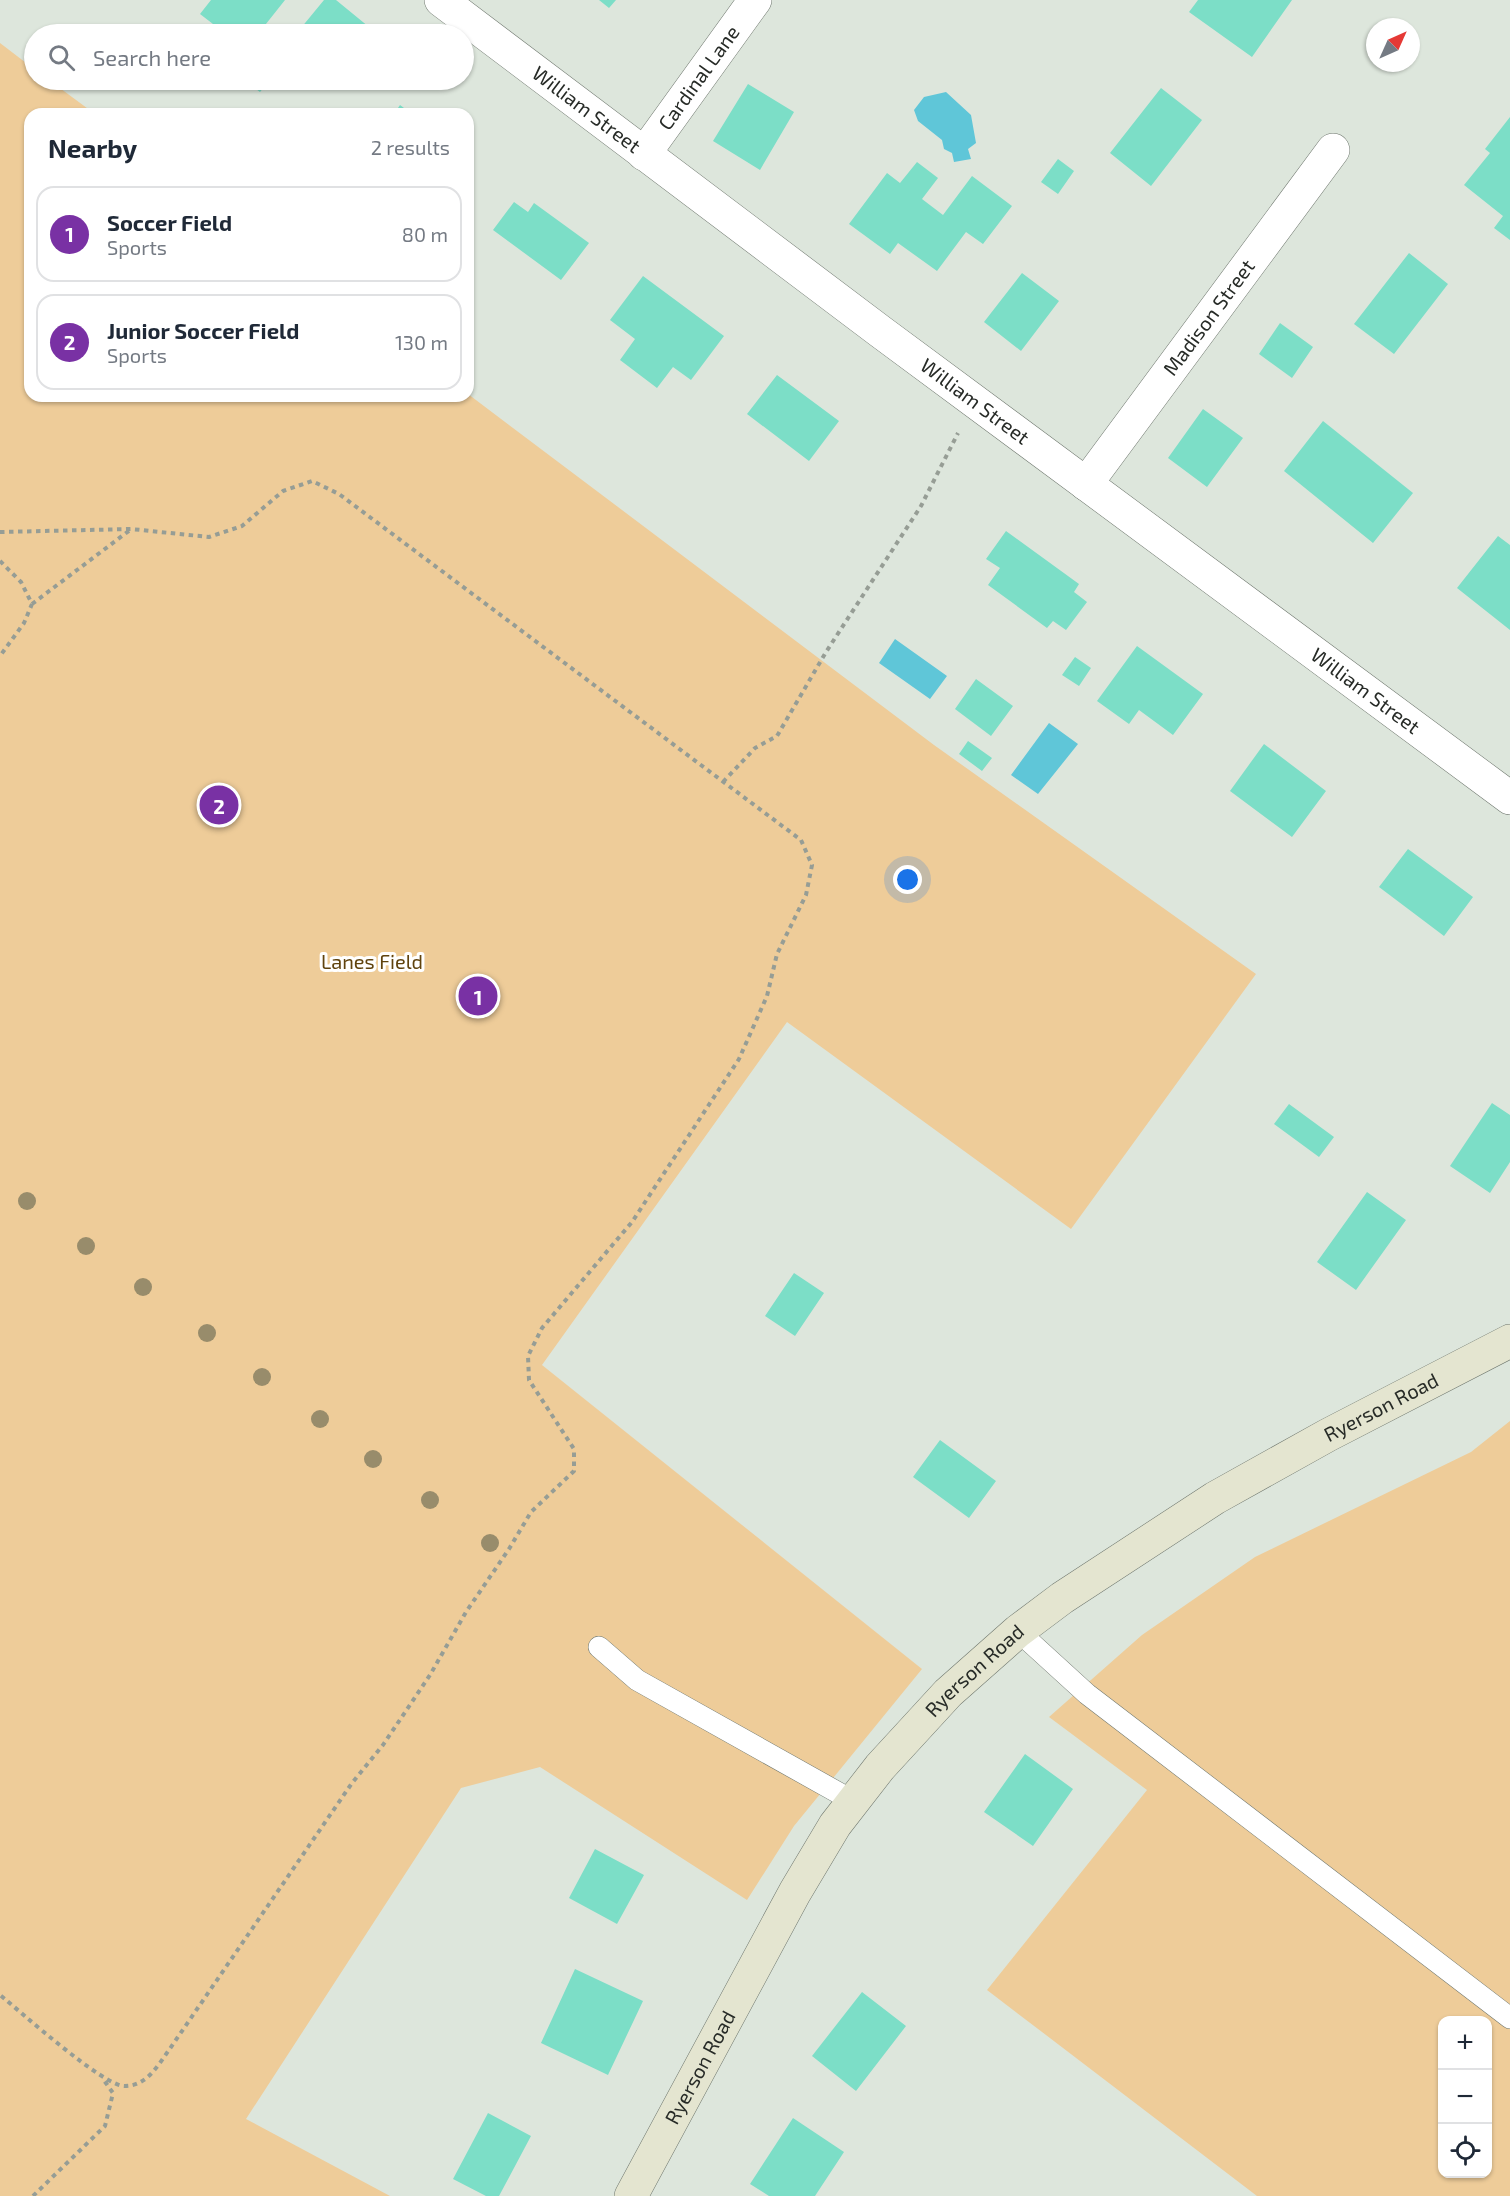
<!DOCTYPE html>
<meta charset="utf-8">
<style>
body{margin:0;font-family:"Exo 2",sans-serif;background:#f6f6f7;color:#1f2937}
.controls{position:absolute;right:18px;bottom:18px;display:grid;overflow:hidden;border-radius:12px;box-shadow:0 2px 4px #0004}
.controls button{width:54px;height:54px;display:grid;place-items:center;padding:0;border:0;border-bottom:2px solid #e0e1e3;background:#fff;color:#1f2937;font:30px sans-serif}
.compass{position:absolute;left:1366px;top:18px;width:54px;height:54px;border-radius:50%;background:#fff;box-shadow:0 2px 4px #0004;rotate:45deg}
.you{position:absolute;left:908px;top:880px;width:21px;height:21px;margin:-15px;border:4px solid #fff;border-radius:50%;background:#1a73e8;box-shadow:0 0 0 9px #1a73e833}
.badge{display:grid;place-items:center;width:39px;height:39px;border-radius:50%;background:#7931a4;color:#fff;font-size:20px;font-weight:700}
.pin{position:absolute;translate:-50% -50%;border:3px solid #fff;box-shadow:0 2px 6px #0006}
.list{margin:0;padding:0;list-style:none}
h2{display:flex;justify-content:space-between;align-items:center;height:78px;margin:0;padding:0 24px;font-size:26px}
h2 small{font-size:20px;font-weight:400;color:#747a83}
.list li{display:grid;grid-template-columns:39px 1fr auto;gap:18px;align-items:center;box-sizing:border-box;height:96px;margin:0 12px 12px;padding:0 12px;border:2px solid #e0e1e3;border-radius:18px}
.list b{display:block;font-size:22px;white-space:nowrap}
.list p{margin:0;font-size:20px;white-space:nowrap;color:#747a83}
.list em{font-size:20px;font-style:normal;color:#747a83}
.icon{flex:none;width:33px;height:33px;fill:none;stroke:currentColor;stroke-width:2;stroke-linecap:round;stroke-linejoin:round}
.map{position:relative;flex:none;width:1510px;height:2196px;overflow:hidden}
.search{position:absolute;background:#fff;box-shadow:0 2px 4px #0004;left:24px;top:24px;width:450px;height:66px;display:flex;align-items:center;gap:15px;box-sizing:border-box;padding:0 21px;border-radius:33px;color:#747a83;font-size:22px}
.panel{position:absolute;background:#fff;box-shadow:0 2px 4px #0004;left:24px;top:108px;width:450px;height:294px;border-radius:18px}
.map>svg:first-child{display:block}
.green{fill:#ec9;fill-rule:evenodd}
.water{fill:#5fc6d8}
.building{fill:#7cdec7}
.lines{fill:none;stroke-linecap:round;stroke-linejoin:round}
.lane-casing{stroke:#6f776e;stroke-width:22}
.street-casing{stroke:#6f776e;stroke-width:34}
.secondary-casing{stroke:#6f776e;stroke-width:34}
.path{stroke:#969d95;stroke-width:4;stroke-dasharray:4.5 4.5;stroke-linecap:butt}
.lane{stroke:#fff;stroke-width:21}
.street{stroke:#fff;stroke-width:33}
.secondary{stroke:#e4e5d0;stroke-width:33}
.tree{fill:#988c6b}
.labels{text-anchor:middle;stroke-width:6;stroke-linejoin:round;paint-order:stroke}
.street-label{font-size:20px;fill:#272b27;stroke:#fff}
.park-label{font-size:20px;fill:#60430e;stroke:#fff}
</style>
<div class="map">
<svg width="1510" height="2196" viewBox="0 0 1510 2196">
<rect width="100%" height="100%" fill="#dde6dc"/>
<path class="green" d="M0 43 34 69V80H49L95 114H30V396L468 394 934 745 1256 974 1071 1229 787 1022 542 1365 922 1669 794 1826 747 1900 540 1767 461 1788 246 2119 390 2196H0Z
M1510 1421V2196H1257L987 1990 1147 1790 1049 1717 1142 1635 1255 1557 1471 1452ZM1442 2020H1488V2174H1442Z"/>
<path class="water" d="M946 92 971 115 976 143 968 149 971 159 954 162 952 153 944 149 942 140 918 121 914 110 924 97Z
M895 639 947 676 930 699 879 663Z
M1049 723 1078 744 1038 794 1011 775Z"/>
<path class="building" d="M211 0H285L258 34H226L200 14Z
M324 0H336L369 27 363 34H296Z
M599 0H616L609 8Z
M1198 0H1292L1252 57 1189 12Z
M244 80H270L260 92Z
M748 84 794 112 760 170 713 141Z
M1161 88 1202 120 1151 186 1110 153Z
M400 105 412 114H394Z
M1510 117V240L1494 228 1503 216 1464 185 1490 153 1485 149Z
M1058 159 1074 171 1058 194 1041 182Z
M917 162 938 178 922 199 943 215 972 176 1012 206 983 244 966 232 937 271 898 243 890 254 849 224 887 173 900 183Z
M514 202 528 212 534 203 589 243 561 280 493 230Z
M1409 253 1448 284 1394 354 1354 324Z
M1022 273 1059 301 1021 351 984 322Z
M643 276 724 336 691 380 673 367 657 388 620 360 635 339 610 320Z
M1280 323 1313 347 1292 378 1259 354Z
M777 375 839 421 809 461 747 414Z
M1203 409 1243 438 1207 487 1168 458Z
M1323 421 1413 493 1373 543 1284 471Z
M1006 531 1079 584 1074 592 1087 602 1066 630 1053 621 1047 628 988 585 1000 568 986 559Z
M1498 536 1510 545V630L1457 588Z
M1137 646 1203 694 1173 735 1139 710 1129 724 1097 701Z
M1075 657 1091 668 1079 686 1062 675Z
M976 679 1013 706 991 736 955 709Z
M968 741 992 758 982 771 959 754Z
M1264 744 1326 791 1292 837 1230 791Z
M1408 849 1473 897 1444 936 1379 887Z
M1492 1103 1510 1115V1162L1490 1193 1450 1166Z
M1289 1104 1334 1137 1319 1157 1274 1124Z
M1367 1192 1406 1220 1356 1290 1317 1262Z
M794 1273 824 1293 795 1336 765 1316Z
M940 1440 996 1481 969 1518 913 1477Z
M1025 1754 1073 1789 1033 1846 984 1812Z
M595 1849 644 1875 617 1924 569 1898Z
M575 1969 643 2001 608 2075 541 2043Z
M862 1992 906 2026 856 2091 812 2056Z
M488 2113 531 2136 499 2196H486L453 2179Z
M793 2118 844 2152 815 2196H769L750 2184Z"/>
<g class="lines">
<defs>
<path id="lane" d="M1018 1631 1087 1694 1510 2018
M599 1647 637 1680 853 1801"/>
<g id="street">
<path id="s1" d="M441 0 881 332 1510 798"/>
<path id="s2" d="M644 154 755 0"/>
<path id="s3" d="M1086 484 1333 150"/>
</g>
<g id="secondary">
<path id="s4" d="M631 2196 795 1892 835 1825 880 1767 948 1693 1018 1631 1062 1598 1215 1498 1328 1435 1510 1341"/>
</g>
</defs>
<use href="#lane" class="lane-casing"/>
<use href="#street" class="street-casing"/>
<use href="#secondary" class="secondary-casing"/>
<path class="path" d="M0 532 131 529 209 537 242 526 283 491 312 481 339 494 801 840 812 865 806 895 777 954 767 996 739 1059 632 1222 542 1328 528 1356 529 1380 574 1449V1471L531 1512 509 1549 466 1612 430 1675 383 1745 352 1783 169 2050C158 2065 147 2086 125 2086 104 2087 21 2012 0 1995
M0 561 21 582 32 604 24 623 0 656
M32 604 130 530
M723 782 755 748 777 736 826 652 921 506 958 433
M33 2196 105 2126 113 2093 103 2079"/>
<use href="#lane" class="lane"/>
<use href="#street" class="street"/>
<use href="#secondary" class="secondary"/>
</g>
<g class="tree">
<circle cx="27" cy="1201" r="9"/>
<circle cx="86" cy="1246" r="9"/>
<circle cx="143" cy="1287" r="9"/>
<circle cx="207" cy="1333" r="9"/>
<circle cx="262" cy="1377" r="9"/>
<circle cx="320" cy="1419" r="9"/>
<circle cx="373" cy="1459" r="9"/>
<circle cx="430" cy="1500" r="9"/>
<circle cx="490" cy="1543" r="9"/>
</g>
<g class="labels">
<g class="street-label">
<text dy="7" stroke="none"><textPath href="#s2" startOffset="94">Cardinal Lane</textPath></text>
<text dy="7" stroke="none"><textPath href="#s1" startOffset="182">William Street</textPath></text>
<text dy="7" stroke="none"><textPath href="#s3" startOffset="207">Madison Street</textPath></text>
<text dy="7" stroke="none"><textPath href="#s1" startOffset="668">William Street</textPath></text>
<text dy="7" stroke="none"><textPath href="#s1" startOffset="1154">William Street</textPath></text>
<text dy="7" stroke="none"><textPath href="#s4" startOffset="1118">Ryerson Road</textPath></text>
<text dy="7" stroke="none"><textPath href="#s4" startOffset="632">Ryerson Road</textPath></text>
<text dy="7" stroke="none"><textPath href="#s4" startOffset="146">Ryerson Road</textPath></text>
</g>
<g class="park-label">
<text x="372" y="969">Lanes Field</text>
</g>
</g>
</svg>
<div class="controls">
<button>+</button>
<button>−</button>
<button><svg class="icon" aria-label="locate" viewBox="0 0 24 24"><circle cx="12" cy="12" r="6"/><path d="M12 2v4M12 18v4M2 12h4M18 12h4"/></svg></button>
</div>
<svg class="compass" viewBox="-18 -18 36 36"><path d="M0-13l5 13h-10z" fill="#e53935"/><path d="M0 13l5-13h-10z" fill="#747a83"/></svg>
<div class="you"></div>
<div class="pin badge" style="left:478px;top:996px">1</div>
<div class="pin badge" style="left:219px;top:805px">2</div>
<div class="search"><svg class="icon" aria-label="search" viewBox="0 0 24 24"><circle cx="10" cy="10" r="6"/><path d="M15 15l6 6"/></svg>Search here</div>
<section class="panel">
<h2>Nearby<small>2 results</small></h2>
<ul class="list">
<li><span class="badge">1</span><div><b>Soccer Field</b><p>Sports</p></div><em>80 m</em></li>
<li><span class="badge">2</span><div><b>Junior Soccer Field</b><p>Sports</p></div><em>130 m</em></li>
</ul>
</section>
</div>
